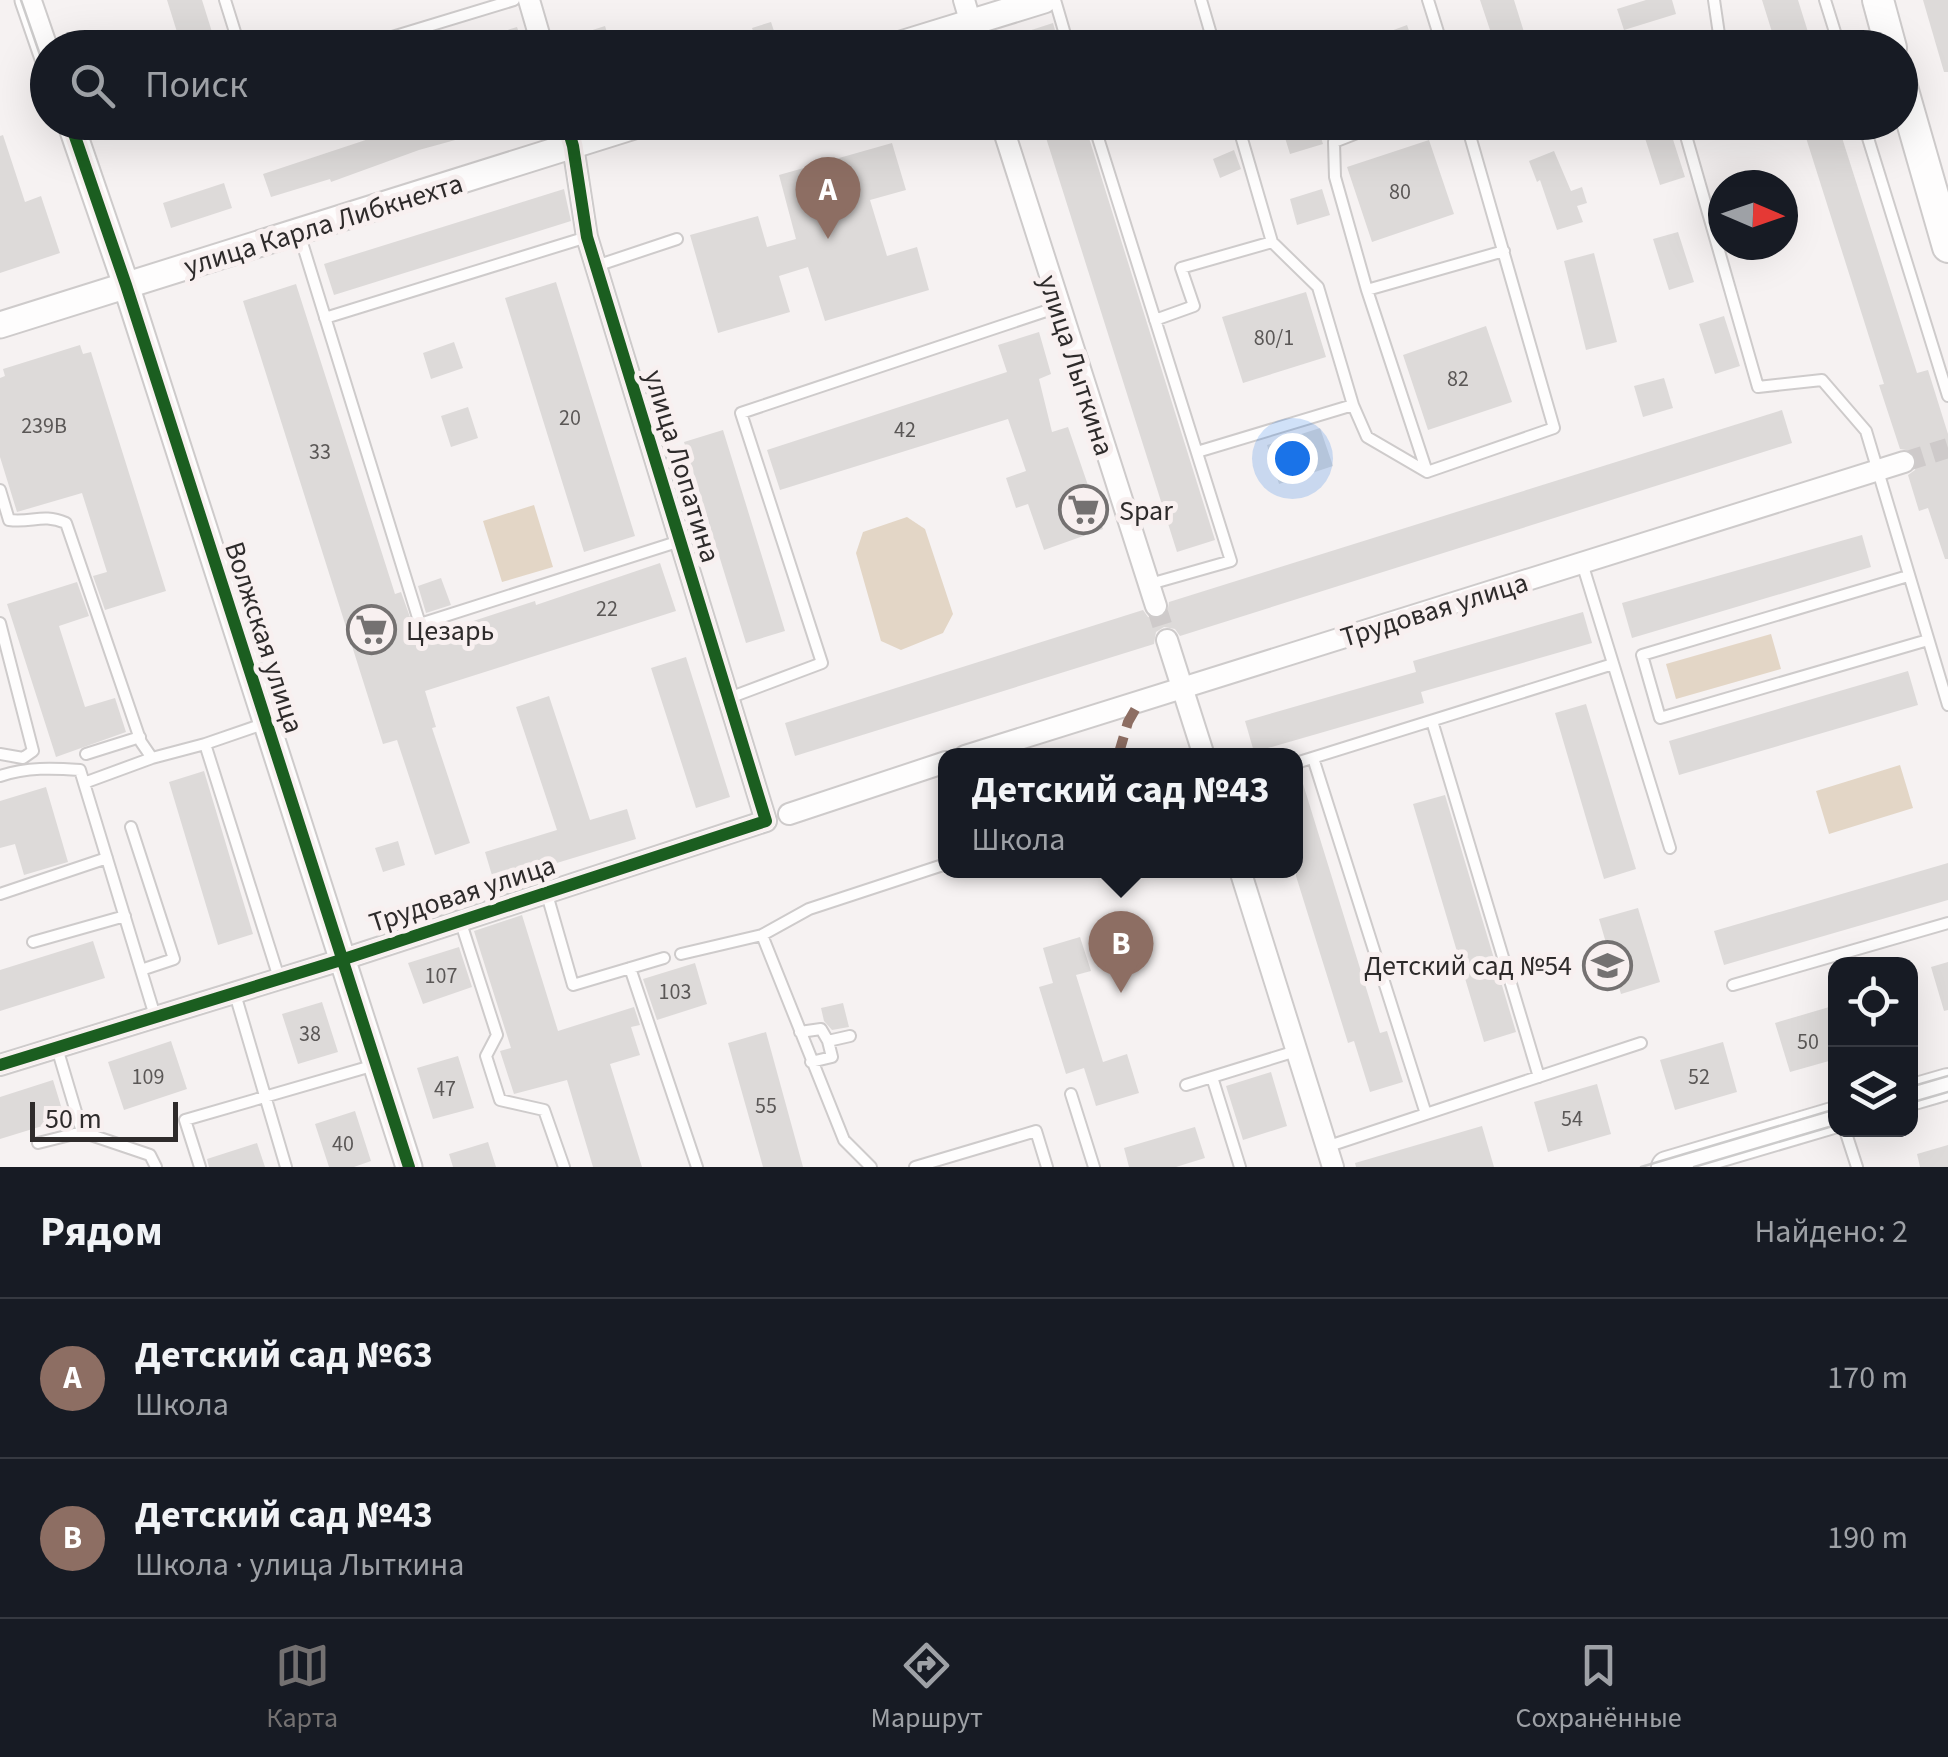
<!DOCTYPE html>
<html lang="ru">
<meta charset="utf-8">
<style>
body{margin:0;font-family:"Source Sans 3",sans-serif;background:#20242c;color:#f1f3f6}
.controls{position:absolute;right:30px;bottom:30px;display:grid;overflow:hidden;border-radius:20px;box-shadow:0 10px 40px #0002}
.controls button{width:90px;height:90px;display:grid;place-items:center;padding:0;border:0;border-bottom:2px solid #363941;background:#171b24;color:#f1f3f6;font:50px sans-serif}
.compass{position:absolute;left:1708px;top:170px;width:90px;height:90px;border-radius:50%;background:#171b24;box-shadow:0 10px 40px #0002;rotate:92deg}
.scale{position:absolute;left:30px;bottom:25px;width:148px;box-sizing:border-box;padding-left:10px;border:5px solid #2e2b2b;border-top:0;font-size:28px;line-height:35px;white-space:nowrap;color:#2e2b2b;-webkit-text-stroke:8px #f8f0f0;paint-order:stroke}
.you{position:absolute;left:1292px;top:458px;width:35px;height:35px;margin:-25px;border:8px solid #fff;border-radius:50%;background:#1a73e8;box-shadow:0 0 0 15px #1a73e833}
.badge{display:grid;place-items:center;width:65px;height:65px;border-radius:50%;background:#747171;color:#fff;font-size:32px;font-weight:700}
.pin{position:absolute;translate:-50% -82px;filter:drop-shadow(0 2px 5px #0008)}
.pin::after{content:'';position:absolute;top:52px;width:35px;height:30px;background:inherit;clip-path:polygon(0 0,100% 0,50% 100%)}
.popup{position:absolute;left:938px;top:748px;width:365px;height:130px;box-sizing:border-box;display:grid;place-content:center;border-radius:20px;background:#171b24;filter:drop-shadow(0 2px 8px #0005);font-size:32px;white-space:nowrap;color:#9ea1a6}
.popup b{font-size:38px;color:#f1f3f6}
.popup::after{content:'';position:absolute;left:50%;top:100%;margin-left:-20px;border:20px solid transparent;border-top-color:#171b24}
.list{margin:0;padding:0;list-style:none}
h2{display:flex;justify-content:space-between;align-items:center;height:130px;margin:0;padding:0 40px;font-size:42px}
h2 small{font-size:32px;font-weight:400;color:#9ea1a6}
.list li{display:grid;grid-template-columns:65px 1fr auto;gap:30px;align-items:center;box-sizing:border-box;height:160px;padding:0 40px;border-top:2px solid #363941}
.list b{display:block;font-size:38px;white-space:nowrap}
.list p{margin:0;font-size:32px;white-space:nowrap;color:#9ea1a6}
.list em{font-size:32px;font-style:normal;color:#9ea1a6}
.icon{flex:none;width:55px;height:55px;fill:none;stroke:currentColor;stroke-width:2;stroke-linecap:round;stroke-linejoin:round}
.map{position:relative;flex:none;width:1948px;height:1167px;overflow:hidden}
.search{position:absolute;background:#171b24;box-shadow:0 10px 40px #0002;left:30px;right:30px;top:30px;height:110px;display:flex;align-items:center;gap:25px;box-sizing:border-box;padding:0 35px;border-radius:55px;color:#9ea1a6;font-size:38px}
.sheet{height:450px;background:#171b24}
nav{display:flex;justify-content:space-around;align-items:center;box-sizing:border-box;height:140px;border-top:2px solid #363941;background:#171b24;font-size:28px;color:#9ea1a6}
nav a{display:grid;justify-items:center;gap:5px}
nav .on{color:#747171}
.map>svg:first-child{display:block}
.green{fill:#e3d6c6}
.building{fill:#dddad9}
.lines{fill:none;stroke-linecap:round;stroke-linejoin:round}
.minor-tunnel{stroke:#cecaca;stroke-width:20;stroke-dasharray:20 10;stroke-linecap:butt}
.service-casing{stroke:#cecbcb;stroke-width:14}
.minor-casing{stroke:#cecbcb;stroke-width:24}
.tertiary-casing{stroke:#cecbcb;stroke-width:29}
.secondary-casing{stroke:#cecbcb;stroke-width:34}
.service{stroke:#fefdfd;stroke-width:10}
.minor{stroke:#fefdfd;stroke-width:20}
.tertiary{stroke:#fefdfd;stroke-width:25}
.secondary{stroke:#fefdfd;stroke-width:30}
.tram{stroke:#cccbcb;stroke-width:2.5}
.quiet{stroke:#8d6e63;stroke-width:10;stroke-dasharray:20 10;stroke-linecap:butt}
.cycleway-casing{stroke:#f8f0f0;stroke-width:19}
.cycleway{stroke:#1b5e20;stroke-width:12}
.labels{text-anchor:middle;stroke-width:10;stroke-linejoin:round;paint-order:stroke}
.number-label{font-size:22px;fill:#5a5756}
.street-label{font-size:28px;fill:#2e2b2b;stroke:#f8f0f0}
.poi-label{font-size:28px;fill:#2e2b2b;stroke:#f8f0f0;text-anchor:start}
</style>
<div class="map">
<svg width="1948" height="1167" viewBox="0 0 1948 1167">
<rect width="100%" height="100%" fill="#f6f2f2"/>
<path class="green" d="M534 505 553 567 502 582 483 521Z
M907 517 925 529 953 614 943 633 901 650 881 641 856 553 863 532Z
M1771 634 1781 669 1676 699 1666 664Z
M1900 765 1913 808 1829 834 1816 791Z"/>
<path class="building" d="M167 0H202L217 48H182Z
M1480 0H1514L1529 48H1496Z
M1646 0H1672L1676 14 1624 30 1617 9Z
M1762 0H1798L1813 48H1777Z
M1923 0H1948V72H1944Z
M771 22 778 43 759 48 752 28Z
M1053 23 1060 48H991V43Z
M1407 25 1415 48H1385L1380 35Z
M605 26 612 48H581L577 35Z
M517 27 524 48H462V44Z
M420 122H505L506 126 419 150 331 182 330 179 271 197 263 174Z
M1041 122H1084L1215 540 1177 552Z
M1301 122H1316L1323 144 1290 154 1282 128Z
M1801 122H1837L1917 373 1928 370 1948 434V559H1945L1928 508 1919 511 1908 475 1915 470 1917 459 1912 451 1900 449 1879 385 1884 384Z
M1669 127 1685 177 1660 185 1644 135Z
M3 135 25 202 41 196 60 253 0 273V136Z
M1429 140 1454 214 1372 242 1347 167Z
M892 143 906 190 870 200 887 256 917 247 929 290 825 321 808 267 779 276 790 312 718 333 690 235 758 216 767 247 796 239 779 175Z
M1234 150 1241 169 1220 178 1213 159Z
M1554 151 1571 191 1582 187 1587 203 1577 206 1583 222 1557 230 1540 180 1537 182 1529 161Z
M224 183 232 208 171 228 163 203Z
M564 189 571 221 334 295 324 264Z
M1322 189 1330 215 1297 225 1290 199Z
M1678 232 1694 282 1669 290 1653 239Z
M1594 253 1617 342 1586 350 1564 261Z
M556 282 635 536 584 552 505 298Z
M296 284 395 594 401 592 415 631 423 632 456 622 458 626 535 601 536 605 660 563 676 611 425 691 436 727 432 728 470 843 435 855 397 740 383 744 243 301Z
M1306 292 1326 357 1243 383 1222 317Z
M1724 316 1740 366 1715 374 1699 324Z
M1486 326 1512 402 1428 430 1403 355Z
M1039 332 1051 374 1039 379 1052 432 1068 427 1103 529 1044 550 1028 504 1016 508 1006 478 1026 471 1008 419 780 490 767 450 1007 372 998 345Z
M454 342 463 368 431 379 423 353Z
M80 345 83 354 91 352 166 591 105 610 93 576 107 572 82 493 17 512 0 457V378L5 376 3 369Z
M1664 378 1673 408 1643 417 1634 386Z
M468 407 478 438 451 447 441 416Z
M1782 410 1792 443 1180 636 1175 629 1164 627 1156 632 1154 644 795 756 785 723 1143 610 1148 617 1159 619 1167 614 1169 602Z
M1320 428 1333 466 1279 484 1267 445Z
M723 430 785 631 746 643 684 442Z
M1862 535 1871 567 1632 638 1622 603Z
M441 578 451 605 426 613 418 586Z
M77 582 89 616 59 626 85 707 115 698 126 732 56 757 7 604Z
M1583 612 1592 643 1421 692 1424 703 1254 752 1245 721 1416 672 1413 661Z
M686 657 730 797 696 808 651 668Z
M1908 671 1918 705 1679 775 1669 741Z
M549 696 590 820 627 809 636 839 494 882 485 852 557 830 516 707Z
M1586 704 1636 869 1604 879 1555 713Z
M204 771 253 934 218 945 169 782Z
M1296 774H1300L1380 1033 1387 1031 1403 1082 1370 1092 1354 1041 1348 1043 1296 876Z
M46 787 68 862 24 875 15 844 0 848V801Z
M1445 795 1516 1032 1484 1042 1413 804Z
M398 841 405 865 383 872 375 848Z
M1948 863V900L1724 965 1714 931Z
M1638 908 1660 982 1621 994 1599 919Z
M522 915 558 1031 634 1007 640 1025 631 1027 640 1055 610 1064 642 1167H593L567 1080 514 1094 500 1051 511 1048 474 931Z
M1080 937 1091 971 1076 975 1103 1062 1127 1054 1139 1093 1096 1106 1084 1068 1066 1074 1039 987 1053 983 1043 948Z
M93 941 105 978 0 1011V970Z
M459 947 472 987 423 1004 408 963Z
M1948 962V1010L1944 1011 1931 967Z
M695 963 707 1004 657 1020 643 979Z
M322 1002 338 1052 298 1064 282 1014Z
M843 1003 849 1027 832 1030 824 1021 821 1008Z
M1836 1005V1059L1790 1072 1775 1023Z
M766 1032 803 1167H763L728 1043Z
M171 1041 187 1089 124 1110 108 1062Z
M1723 1042 1737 1092 1675 1110 1660 1060Z
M458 1056 474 1108 433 1119 417 1068Z
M1271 1072 1287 1126 1243 1140 1226 1086Z
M53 1080 65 1119 0 1139V1097Z
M1597 1084 1611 1134 1548 1152 1534 1102Z
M355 1111 371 1161 354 1167H329L315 1124Z
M1482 1126 1494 1167H1356L1355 1163Z
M1195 1127 1205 1158 1176 1167H1129L1124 1148Z
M488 1142 496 1167H453L449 1154Z
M257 1143 265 1167H209L207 1159Z
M1948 1145V1167H1920L1917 1154Z"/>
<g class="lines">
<path class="minor-tunnel" d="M1904 462 1948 448
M1156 606 1167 640"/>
<defs>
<path id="service" d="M225 0 240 48
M1055 0 1069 48
M1201 0 1215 48
M1428 0 1443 48
M1714 0 1721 48
M1825 0 1840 48
M356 48 514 0
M1093 122 1231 561 1150 584
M1682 122 1758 387 1822 380 1866 431 1948 705
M1863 122 1948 396
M299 233 420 624 680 541
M596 266 677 239
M1367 290 1504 251
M325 318 587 237
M1155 320 1194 306 1181 268 1272 242
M1353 405 1367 437 1427 472 1367 290 1335 177 1334 142 1385 122
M1197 452 1353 405 1318 287 1272 242 1237 122
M1427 472 1554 428 1466 122
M0 490 9 520C33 523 42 513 66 523L141 742 152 758 205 744 279 978
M1582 563 1670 848
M1908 576 1642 655 1660 718 1928 640
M0 623 33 751 23 758 0 754
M729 698 822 663 741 413 1058 307
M1432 721 1539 1077
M205 744 266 723
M86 754 140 737
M1313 758 1426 1114
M1296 763 1613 664
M0 776C27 767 53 768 80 770L155 1016
M84 783 152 758
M131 827 174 959 141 970
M546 891 573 985 664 958
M0 894 107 858
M460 920 497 1035 486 1056 500 1100 544 1110 564 1167
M762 935 844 1140 871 1167
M33 942 125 916
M681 954 762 935 809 909 946 864
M630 968 697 1167
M1733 985 1948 923
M235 994 286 1167
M800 1032 821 1029 828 1041 850 1036
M57 1048 82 1132 150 1155 156 1167
M811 1062 832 1057 828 1041
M1212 1077 1240 1167
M1186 1085 1296 1051
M1071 1094 1094 1167
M1845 1130 1857 1167
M38 1143 82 1132
M1326 1147 1641 1043
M200 1167 185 1120 375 1065
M915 1167 1036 1131 1047 1167"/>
<path id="minor" d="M529 0 543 48
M964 0 978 48
M1001 122 1156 606
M1167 640 1204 756
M965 756 1904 462
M789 814 946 762
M1240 870 1333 1167
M0 1065 341 960 766 821 587 237 573 146 566 122"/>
<path id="tertiary" d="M28 0 48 58
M888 48 1044 0
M70 122 126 285 409 1167
M0 325 647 122"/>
<path id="secondary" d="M1878 0 1891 48
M1900 80 1948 247
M1910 1095 1948 1084
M1667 1167 1836 1117"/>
</defs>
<use href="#service" class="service-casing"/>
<use href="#minor" class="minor-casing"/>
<use href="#tertiary" class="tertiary-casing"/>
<use href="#secondary" class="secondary-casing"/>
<use href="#service" class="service"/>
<use href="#minor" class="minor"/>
<use href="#tertiary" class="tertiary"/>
<use href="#secondary" class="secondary"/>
<path class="tram" d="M21 0 48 78
M77 122 133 283 417 1167
M1910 1087 1948 1076
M1910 1103 1948 1092
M1641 1167 1836 1109
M1694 1167 1836 1125"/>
<path class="quiet" d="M1118 756 1128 722 1140 701"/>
<defs>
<path id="cycleway" d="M70 122 126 285 409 1167
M0 1065 341 960 766 821 587 237 573 146 566 122"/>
</defs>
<use href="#cycleway" class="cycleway-casing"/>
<use href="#cycleway" class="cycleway"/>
</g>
<defs>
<symbol id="supermarket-ring" viewBox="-11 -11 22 22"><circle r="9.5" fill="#f8f0f0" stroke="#747171" stroke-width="1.5"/><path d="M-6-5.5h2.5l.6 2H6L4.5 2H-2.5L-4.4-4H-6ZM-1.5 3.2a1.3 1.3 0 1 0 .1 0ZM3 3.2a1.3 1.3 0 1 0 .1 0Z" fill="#747171"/></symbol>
<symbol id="school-ring" viewBox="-11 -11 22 22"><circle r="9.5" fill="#f8f0f0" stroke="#747171" stroke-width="1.5"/><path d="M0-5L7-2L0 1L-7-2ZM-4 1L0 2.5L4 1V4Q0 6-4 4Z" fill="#747171"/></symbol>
</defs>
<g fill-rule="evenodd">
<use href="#supermarket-ring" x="1056" y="482" width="55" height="55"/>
<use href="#supermarket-ring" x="344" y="602" width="55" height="55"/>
<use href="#school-ring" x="1580" y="938" width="55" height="55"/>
</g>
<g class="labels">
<g class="number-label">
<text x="1400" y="199">80</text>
<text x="1274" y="345">80/1</text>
<text x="1458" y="386">82</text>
<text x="570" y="425">20</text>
<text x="44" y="433">239В</text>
<text x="905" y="437">42</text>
<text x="320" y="459">33</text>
<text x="607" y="616">22</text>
<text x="441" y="983">107</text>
<text x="675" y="999">103</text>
<text x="310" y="1041">38</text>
<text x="1808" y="1049">50</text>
<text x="148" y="1084">109</text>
<text x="1699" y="1084">52</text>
<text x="445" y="1096">47</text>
<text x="766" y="1113">55</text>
<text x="1572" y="1126">54</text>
<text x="343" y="1151">40</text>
</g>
<g class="street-label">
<text transform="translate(323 224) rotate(-17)" y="10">улица Карла Либкнехта</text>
<text transform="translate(1077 365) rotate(72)" y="10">улица Лыткина</text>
<text transform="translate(683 466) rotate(73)" y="10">улица Лопатина</text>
<text transform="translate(1434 609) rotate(-17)" y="10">Трудовая улица</text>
<text transform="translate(265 637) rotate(72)" y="10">Волжская улица</text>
<text transform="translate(462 893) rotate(-18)" y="10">Трудовая улица</text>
</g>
<g class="poi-label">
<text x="1119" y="520">Spar</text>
<text x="406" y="640">Цезарь</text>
<text x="1572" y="975" text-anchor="end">Детский сад №54</text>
</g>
</g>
</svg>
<div class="controls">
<button><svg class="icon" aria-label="locate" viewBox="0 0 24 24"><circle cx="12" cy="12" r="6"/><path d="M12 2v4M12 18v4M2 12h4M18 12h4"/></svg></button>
<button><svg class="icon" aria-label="layers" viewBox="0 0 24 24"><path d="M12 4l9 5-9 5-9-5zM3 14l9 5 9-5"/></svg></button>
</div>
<svg class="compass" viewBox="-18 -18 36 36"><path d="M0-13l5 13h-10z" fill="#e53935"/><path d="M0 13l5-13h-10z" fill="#9ea1a6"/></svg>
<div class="scale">50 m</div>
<div class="you"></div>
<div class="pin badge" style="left:828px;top:239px;background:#8d6e63">A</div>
<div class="pin badge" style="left:1121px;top:993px;background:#8d6e63">B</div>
<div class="popup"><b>Детский сад №43</b>Школа</div>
<div class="search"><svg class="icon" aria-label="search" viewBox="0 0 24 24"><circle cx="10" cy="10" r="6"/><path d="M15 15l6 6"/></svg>Поиск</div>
</div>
<section class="sheet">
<h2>Рядом<small>Найдено: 2</small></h2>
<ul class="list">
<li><span class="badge" style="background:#8d6e63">A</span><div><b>Детский сад №63</b><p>Школа</p></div><em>170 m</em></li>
<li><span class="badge" style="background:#8d6e63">B</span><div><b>Детский сад №43</b><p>Школа · улица Лыткина</p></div><em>190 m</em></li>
</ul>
</section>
<nav>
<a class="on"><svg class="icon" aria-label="map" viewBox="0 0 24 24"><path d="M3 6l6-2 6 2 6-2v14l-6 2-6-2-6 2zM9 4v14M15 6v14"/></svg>Карта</a>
<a><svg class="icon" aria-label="directions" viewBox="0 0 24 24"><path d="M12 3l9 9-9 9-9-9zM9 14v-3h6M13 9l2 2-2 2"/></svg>Маршрут</a>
<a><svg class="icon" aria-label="saved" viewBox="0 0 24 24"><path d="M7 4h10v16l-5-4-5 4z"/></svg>Сохранённые</a>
</nav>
